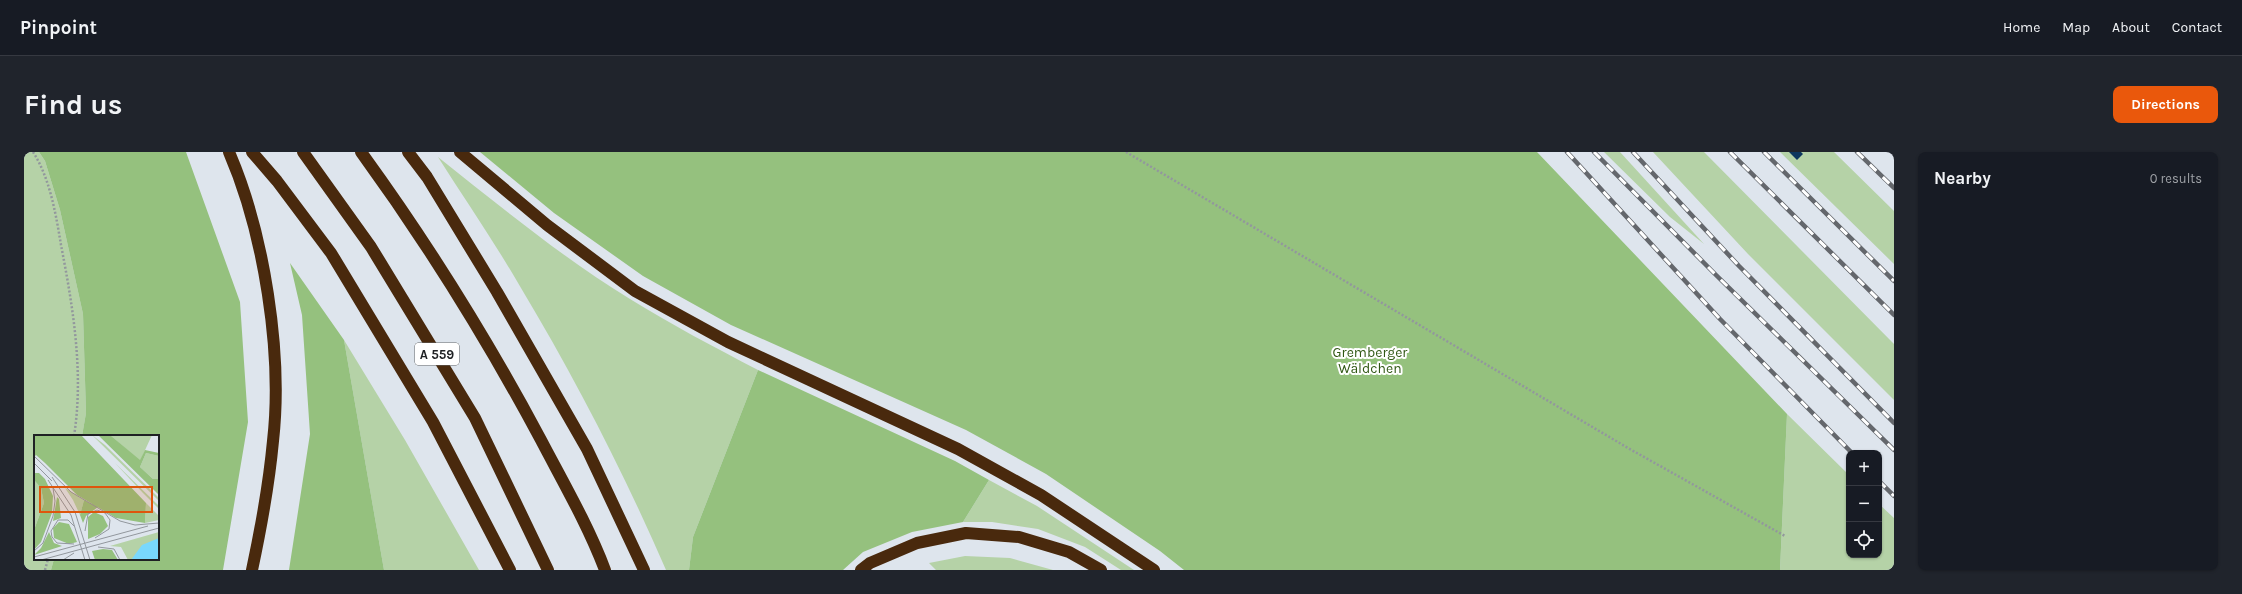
<!DOCTYPE html>
<meta charset="utf-8">
<style>
body{margin:0;font-family:Karla,sans-serif;background:#20242c;color:#f1f3f6}
.controls{position:absolute;right:12px;bottom:12px;display:grid;overflow:hidden;border-radius:8px;box-shadow:0 1px 3px #0004}
.controls button{width:36px;height:36px;display:grid;place-items:center;padding:0;border:0;border-bottom:1px solid #363941;background:#171b24;color:#f1f3f6;font:20px sans-serif}
.list{margin:0;padding:0;list-style:none}
h2{display:flex;justify-content:space-between;align-items:center;height:52px;margin:0;padding:0 16px;font-size:17px}
h2 small{font-size:13px;font-weight:400;color:#9ea1a6}
.icon{flex:none;width:22px;height:22px;fill:none;stroke:currentColor;stroke-width:2;stroke-linecap:round;stroke-linejoin:round}
.map{position:relative;flex:none;width:1870px;height:418px;overflow:hidden;border-radius:8px}
header{display:flex;align-items:center;gap:24px;box-sizing:border-box;height:56px;padding:0 20px;background:#171b24;border-bottom:1px solid #363941}
header strong{font-size:19px}
nav{display:flex;gap:22px;margin-inline-start:auto;font-size:14px}
.intro{display:flex;align-items:center;justify-content:space-between;box-sizing:border-box;height:96px;padding:0 24px}
h1{margin:0;font-size:28px}
.button{padding:10px 18px;border-radius:8px;background:#ea580c;color:#fff;font-size:14px;font-weight:700}
main{display:flex;gap:24px;padding:0 24px}
aside{flex:1;background:#171b24;border-radius:8px;box-shadow:0 1px 3px #0004}
.map>svg:first-child{display:block}
.green{fill:#b5d2a7}
.forest{fill:#95c17e}
.building{fill:#0d365e}
.lines{fill:none;stroke-linecap:round;stroke-linejoin:round}
.path{stroke:#92979d;stroke-width:2.5;stroke-dasharray:2 2;stroke-linecap:butt}
.highway{stroke:#49290d;stroke-width:12}
.rail-casing{stroke:#64676c;stroke-width:4.5}
.rail{stroke:#fff;stroke-width:3;stroke-dasharray:9;stroke-linecap:butt}
.labels{text-anchor:middle;stroke-width:4;stroke-linejoin:round;paint-order:stroke}
.shield{fill:#fff;stroke:#626466;stroke-width:1}
.shield-label{font-size:13px;font-weight:bold;fill:#1f2124}
.park-label{font-size:14px;fill:#305814;stroke:#fff}
.inset-road{fill:none;stroke:#92979d;stroke-width:1}
.view{fill:#de560d;fill-opacity:0.15;stroke:#de560d;stroke-width:2}
.inset-edge{fill:none;stroke:#1f2124;stroke-width:2}
</style>
<header>
<strong>Pinpoint</strong>
<nav><a>Home</a><a>Map</a><a>About</a><a>Contact</a></nav>
</header>
<div class="intro"><h1>Find us</h1><a class="button">Directions</a></div>
<main>
<div class="map">
<svg width="1870" height="418" viewBox="0 0 1870 418">
<rect width="100%" height="100%" fill="#dee5ed"/>
<path class="green" d="M0 0H15L21 9 36 58 59 162 62 261 58 284H11V407H30L27 418H0Z
M1580 0H1596L1680 92 1646 65Z
M1629 0H1680L1870 192V248L1724 102Z
M1756 0H1810L1870 59V112Z
M414 5C477 55 539 106 606 147 648 173 690 195 734 218L669 385 665 418H642C600 321 551 226 497 136 471 91 442 49 414 5Z
M320 188 381 288 455 418H360Z
M1763 262 1825 323V403H1855V352L1870 366V418H1756Z
M965 328 1013 354 1110 418H1097L1061 395 1014 377 968 370H939Z
M941 404 986 406 1029 418H912L905 411Z"/>
<path class="forest" d="M15 0H162L216 150 224 270 199 418H27L30 407H134V284H58L62 261 59 162 36 58 21 9Z
M456 0H1513L1763 262 1756 418H1160L1136 399 1022 322 942 278 707 173 619 124 530 61Z
M266 111 320 188 360 418H265L286 282 278 163Z
M734 218 931 309 965 328 939 370 888 380 839 400 819 418H665L669 385Z"/>
<path class="building" d="M1765 0H1777L1779 2 1773 8Z"/>
<g class="lines">
<path class="path" d="M9 0C26 26 32 63 37 93 49 155 60 221 50 284
M1102 0 1604 296 1761 384
M21 418 24 407"/>
<path class="highway" d="M205 0C240 81 259 201 249 289 245 332 237 376 228 418
M228 0 253 29 307 101 409 270 486 418
M279 0 347 95 451 266 524 418
M337 0C404 92 463 187 517 288 539 330 564 373 581 418
M384 0 403 25 473 140 563 297 620 418
M436 0 523 73 611 139 704 190 934 297 1017 343 1130 418
M837 418 846 411 893 391 942 381 995 385 1045 400 1077 418"/>
<defs>
<path id="rail" d="M1543 0 1696 167 1828 301
M1570 0 1692 123 1870 298
M1609 0 1715 114 1870 271
M1706 0 1870 163
M1740 0 1870 129
M1833 0 1870 36
M1855 329 1870 344"/>
</defs>
<use href="#rail" class="rail-casing"/>
<use href="#rail" class="rail"/>
</g>
<g class="labels">
<rect class="shield" x="391" y="191" width="44" height="22" rx="3"/>
<g class="shield-label">
<text x="413" y="207">A 559</text>
</g>
<g class="park-label">
<text x="1346" y="205">Gremberger<tspan x="1346" dy="16">Wäldchen</tspan></text>
</g>
</g>
<g transform="translate(10 283)">
<rect width="125" height="125" fill="#dee5ed"/>
<path d="M58 0 71 10 125 63V66ZM76 0H118L106 26ZM112 18 125 21V44H119L106 32ZM81 28 125 71V74L109 58ZM0 45 7 53 10 68 0 95ZM31 53 50 65 46 80 39 65ZM112 68 125 81V85L111 88ZM125 97V125H94L87 112 76 111Z" fill="#b5d2a7"/>
<path d="M0 0H47L112 68 111 88 82 83 43 60 11 28 2 20 0 22ZM64 0H76L106 25 111 15 125 18V21L112 18 106 32 119 44H125V60ZM0 38H5L11 44 19 61 18 78 7 107 0 115V95L10 68 7 53 0 45ZM23 62 25 64 27 83 19 86ZM50 65 64 72 52 81 49 88 46 80ZM60 77 69 81 74 91 66 99 54 104V82ZM25 87 35 89 43 107 35 109 20 103 19 93ZM15 97 20 108 28 111 0 120 7 113ZM69 114 78 115 84 125H61L58 116Z" fill="#95c17e"/>
<path d="M125 103V125H97L108 110Z" fill="#79d8fd"/>
<path class="inset-road" d="M0 21 37 57 86 86 101 90 125 88M0 28 18 46M18 42 41 77 56 125M14 45 37 80 51 125M51 96 54 79 63 75 71 78 76 85 75 94 61 103M40 109 23 108 18 102 17 96 24 85H34L40 91M64 112 80 114 86 125M0 116 9 108 19 81 21 66 19 53M0 122 114 91M7 125 125 93M29 125 40 118"/>
<path class="view" d="M6 52H118V77H6Z"/>
<rect width="125" height="125" class="inset-edge"/>
</g>
</svg>
<div class="controls">
<button>+</button>
<button>−</button>
<button><svg class="icon" aria-label="locate" viewBox="0 0 24 24"><circle cx="12" cy="12" r="6"/><path d="M12 2v4M12 18v4M2 12h4M18 12h4"/></svg></button>
</div>
</div>
<aside>
<h2>Nearby<small>0 results</small></h2>
<ul class="list">
</ul>
</aside>
</main>
